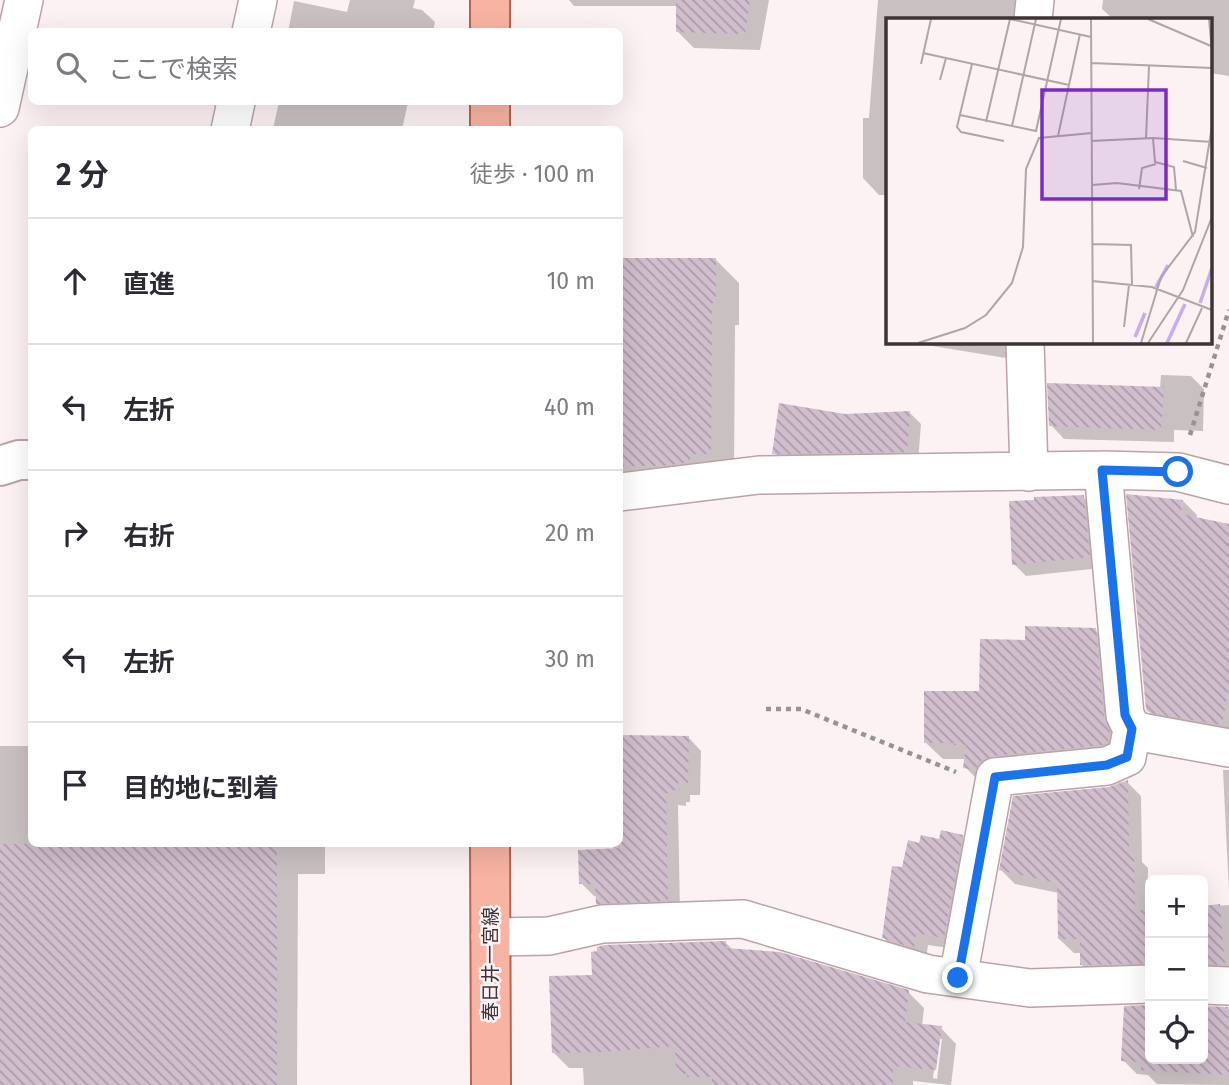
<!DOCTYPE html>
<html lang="ja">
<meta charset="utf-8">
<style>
body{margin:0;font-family:"Fira Sans","Noto Sans JP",sans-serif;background:#f7f7f7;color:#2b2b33}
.controls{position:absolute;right:21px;bottom:21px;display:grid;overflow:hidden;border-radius:10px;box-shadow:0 7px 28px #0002}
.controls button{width:63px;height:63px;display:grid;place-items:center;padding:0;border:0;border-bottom:2px solid #e1e1e2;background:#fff;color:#2b2b33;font:35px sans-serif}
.stop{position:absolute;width:21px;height:21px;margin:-16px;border:5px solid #1a73e8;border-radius:50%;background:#fff}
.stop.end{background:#1a73e8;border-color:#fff;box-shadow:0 2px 7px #0008}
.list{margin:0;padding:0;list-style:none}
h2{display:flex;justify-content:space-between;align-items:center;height:91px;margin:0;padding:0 28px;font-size:30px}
h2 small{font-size:23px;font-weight:400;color:#7c7c81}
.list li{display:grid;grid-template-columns:46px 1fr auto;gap:21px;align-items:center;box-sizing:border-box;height:126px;padding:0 28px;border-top:2px solid #e1e1e2}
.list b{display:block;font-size:26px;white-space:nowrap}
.list em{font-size:23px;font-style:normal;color:#7c7c81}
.icon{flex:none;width:38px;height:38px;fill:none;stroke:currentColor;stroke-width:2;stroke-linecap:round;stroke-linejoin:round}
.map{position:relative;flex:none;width:1229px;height:1085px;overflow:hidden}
.search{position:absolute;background:#fff;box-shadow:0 7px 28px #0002;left:28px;top:28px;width:595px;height:77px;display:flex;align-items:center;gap:18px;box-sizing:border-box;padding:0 24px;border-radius:10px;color:#7c7c81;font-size:26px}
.panel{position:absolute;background:#fff;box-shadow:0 7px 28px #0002;left:28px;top:126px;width:595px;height:721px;border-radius:10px}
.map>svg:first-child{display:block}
.shadow{fill:#0003;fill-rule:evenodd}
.building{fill:url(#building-back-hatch)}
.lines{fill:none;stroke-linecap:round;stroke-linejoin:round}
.minor-casing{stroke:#bba3a8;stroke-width:40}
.tertiary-casing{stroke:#bba3a8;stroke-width:42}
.primary-casing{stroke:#b46654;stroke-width:42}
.path{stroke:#9b9193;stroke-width:4.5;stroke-dasharray:5 5;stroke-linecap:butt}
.minor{stroke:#fff;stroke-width:37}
.tertiary{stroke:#fff;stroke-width:38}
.primary{stroke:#f8b3a2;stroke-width:38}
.route{stroke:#1a73e8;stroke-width:9}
.labels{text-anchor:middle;stroke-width:5;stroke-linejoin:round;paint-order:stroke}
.street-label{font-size:19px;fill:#3e3436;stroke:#fcf1f3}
.inset-river{fill:none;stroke:#c7acf1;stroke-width:3.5}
.inset-road{fill:none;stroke:#b0a5a7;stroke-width:2}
.view{fill:#7b2cbf;fill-opacity:0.15;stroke:#7b2cbf;stroke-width:3.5}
.inset-edge{fill:none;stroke:#3e3436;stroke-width:3.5}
</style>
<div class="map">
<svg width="1229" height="1085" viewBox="0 0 1229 1085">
<defs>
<pattern id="building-back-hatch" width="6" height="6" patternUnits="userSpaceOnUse" patternTransform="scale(1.75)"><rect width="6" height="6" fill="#d1becd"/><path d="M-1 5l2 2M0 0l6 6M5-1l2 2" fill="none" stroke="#ab9ba7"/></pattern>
</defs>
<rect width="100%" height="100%" fill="#fcf1f3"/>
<path class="shadow" d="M350 0H415L413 8 422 10 435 22 433 32H288L294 1 347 12Z
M569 0H769L760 50 694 48 678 32V6H574Z
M878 0H1039L1029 19H888V195H879L863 178V118H869Z
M1103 0H1229V76L1210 73V19H1113L1102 9Z
M279 102H408L402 130H275L273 128Z
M620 260H716L739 283V325H735L734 477 620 496Z
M902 341H1014L1012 359Z
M1161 375 1191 376 1204 389 1203 431 1174 430V442L1064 439 1051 425 1160 388Z
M910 413 921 424 918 462 786 464 774 453 845 416Z
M1083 497 1096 509 1101 568 1026 576 1014 564Z
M1183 501 1197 515 1196 519 1229 526V737L1163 725 1148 710Z
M1095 630 1112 647 1126 750 982 784 965 767 966 759H943L926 743 981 693 1027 641Z
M620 736 689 738 701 751 700 795H690V802H686V806L678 805 680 913 610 916 597 903V896H594L581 883 613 850V844H620Z
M0 746H32V844H325V874H298L297 1085H0Z
M1223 770H1229V892Z
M1127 782 1141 796 1142 862 1148 868V911H1150V977L1096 979 1082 965 1081 953H1074L1059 939V893L1015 884 1001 870 1109 789Z
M962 837 975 849 956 949 928 945 926 959 896 951 884 938 903 869 920 845Z
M1229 905V978L1203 985V907Z
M725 942 733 950 908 992 924 1008 922 1026 941 1028 956 1044 951 1085 913 1081V1085H584L583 1068H569L553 1052 594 976ZM938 1039H942L937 1079 933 1078Z
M1150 1007V1059H1203V1008L1229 1009V1085L1157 1084 1148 1075 1137 1074 1123 1060 1125 1008Z"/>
<path class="building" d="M676 0H750L745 34 676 32Z
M620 258H716V303H712L711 454H690V462L661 466H620Z
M1047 383 1164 387 1161 430 1049 426Z
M779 403 845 414 910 411 907 452 772 454Z
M1126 494 1183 500 1181 514 1229 524V685L1222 725 1151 713 1147 711 1146 709Z
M1084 495 1090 557 1012 565 1009 501 1034 500V497Z
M1025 626 1096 628 1104 717 1110 732 1108 742 1102 745 993 756 981 761 976 770 963 768 966 745H954V743H924V691H979L980 639 1025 640Z
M620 735 689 736 688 783H678L677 790H674V794L666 793 668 901 596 904 595 884H579L578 850 620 848Z
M1128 780 1129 852H1134L1135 911 1150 909V963L1080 965V939H1058L1057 883 999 870 1013 796 1109 787Z
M941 830 963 835 944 938 916 933 914 948 882 938 892 866 902 867 908 840 919 843 921 835 939 839Z
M0 844H277V1085H0Z
M1220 904 1225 965 1203 964V906Z
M726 941V948L780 952 909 990 905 1022 942 1026 936 1070 893 1066V1085H712V1077H687V1074H676L675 1046 600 1052 552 1053 549 976 592 975 591 952 597 951V947L605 945Z
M1150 1005V1059H1203V1006L1228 1007 1229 1075 1141 1070 1142 1062 1121 1061 1124 1006Z"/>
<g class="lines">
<defs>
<path id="minor" d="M1033 19 1035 0
M251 32 258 0
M0 108 24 0
M230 130 236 102
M1025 341 1029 472
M1103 470 1125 715 1132 729 1146 733 1229 748
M620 492 759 475 1103 470 1178 472 1229 485
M490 937 549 936 602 924 743 919 928 974 1030 988 1150 984
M958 978 995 777 1107 766 1127 757 1132 729
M1203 985 1229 986"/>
<path id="tertiary" d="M0 466 19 460H32"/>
<path id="primary" d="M490 0V32
M490 102V130
M490 844 491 1085"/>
</defs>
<use href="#minor" class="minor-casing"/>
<use href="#tertiary" class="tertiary-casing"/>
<use href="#primary" class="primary-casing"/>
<path class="path" d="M1190 435 1229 310
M766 709H801L956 772"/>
<use href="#minor" class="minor"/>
<use href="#tertiary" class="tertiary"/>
<use href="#primary" class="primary"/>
</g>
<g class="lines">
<path class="route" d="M958 978 995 777 1107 765 1127 757 1132 729 1125 715 1102 470 1178 472"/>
</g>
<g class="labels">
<g class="street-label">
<text transform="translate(490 964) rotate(-90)" y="7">春日井一宮線</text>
</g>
</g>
<g transform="translate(886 18)">
<rect width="326" height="326" fill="#fcf1f3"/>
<path class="inset-river" d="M270 269 282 247M314 285 326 250M249 319 259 295M281 325 299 286"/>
<path class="inset-road" d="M124 1 205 19M205 1 207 325M262 1 325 28M323 1 326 33M37 35 183 67M205 45 326 50M35 46 45 1M86 46 71 109 75 114 118 123M54 62 60 40M74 97 150 113 175 1M100 104 124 1M126 108 150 1M172 118 194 16M260 120 263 48M267 120 269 144 288 149 290 172M205 123 267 120 326 124M297 143 321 150M206 167 231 165 295 173 307 219M253 171 256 150 270 146M207 226 245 227 246 267M206 263 266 269 326 292M238 309 243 267M32 325 79 310 100 297 126 265 137 229 140 151 153 120 206 115M255 325 275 259 309 214 326 108M262 325 297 272 326 199M300 325 316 290"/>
<path class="view" d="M156 72H280V181H156Z"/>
<rect width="326" height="326" class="inset-edge"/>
</g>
</svg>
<div class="controls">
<button>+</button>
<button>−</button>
<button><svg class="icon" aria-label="locate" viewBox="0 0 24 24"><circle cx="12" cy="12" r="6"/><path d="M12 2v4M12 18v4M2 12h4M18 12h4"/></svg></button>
</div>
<div class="stop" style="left:1178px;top:472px"></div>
<div class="stop end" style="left:958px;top:978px"></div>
<div class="search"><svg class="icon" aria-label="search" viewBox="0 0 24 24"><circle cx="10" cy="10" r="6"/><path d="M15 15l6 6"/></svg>ここで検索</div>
<section class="panel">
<h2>2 分<small>徒歩 · 100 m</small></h2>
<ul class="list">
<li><svg class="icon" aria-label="ahead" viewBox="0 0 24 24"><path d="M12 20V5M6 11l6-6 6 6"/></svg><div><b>直進</b></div><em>10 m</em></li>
<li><svg class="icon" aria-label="left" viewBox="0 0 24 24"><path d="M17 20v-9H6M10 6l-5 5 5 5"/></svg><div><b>左折</b></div><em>40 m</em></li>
<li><svg class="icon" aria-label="right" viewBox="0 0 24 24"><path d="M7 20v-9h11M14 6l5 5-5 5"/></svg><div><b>右折</b></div><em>20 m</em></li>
<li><svg class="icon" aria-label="left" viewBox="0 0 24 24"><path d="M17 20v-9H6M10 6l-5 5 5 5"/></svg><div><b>左折</b></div><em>30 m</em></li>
<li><svg class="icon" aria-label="arrive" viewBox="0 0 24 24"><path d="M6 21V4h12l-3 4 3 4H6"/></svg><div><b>目的地に到着</b></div></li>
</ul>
</section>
</div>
